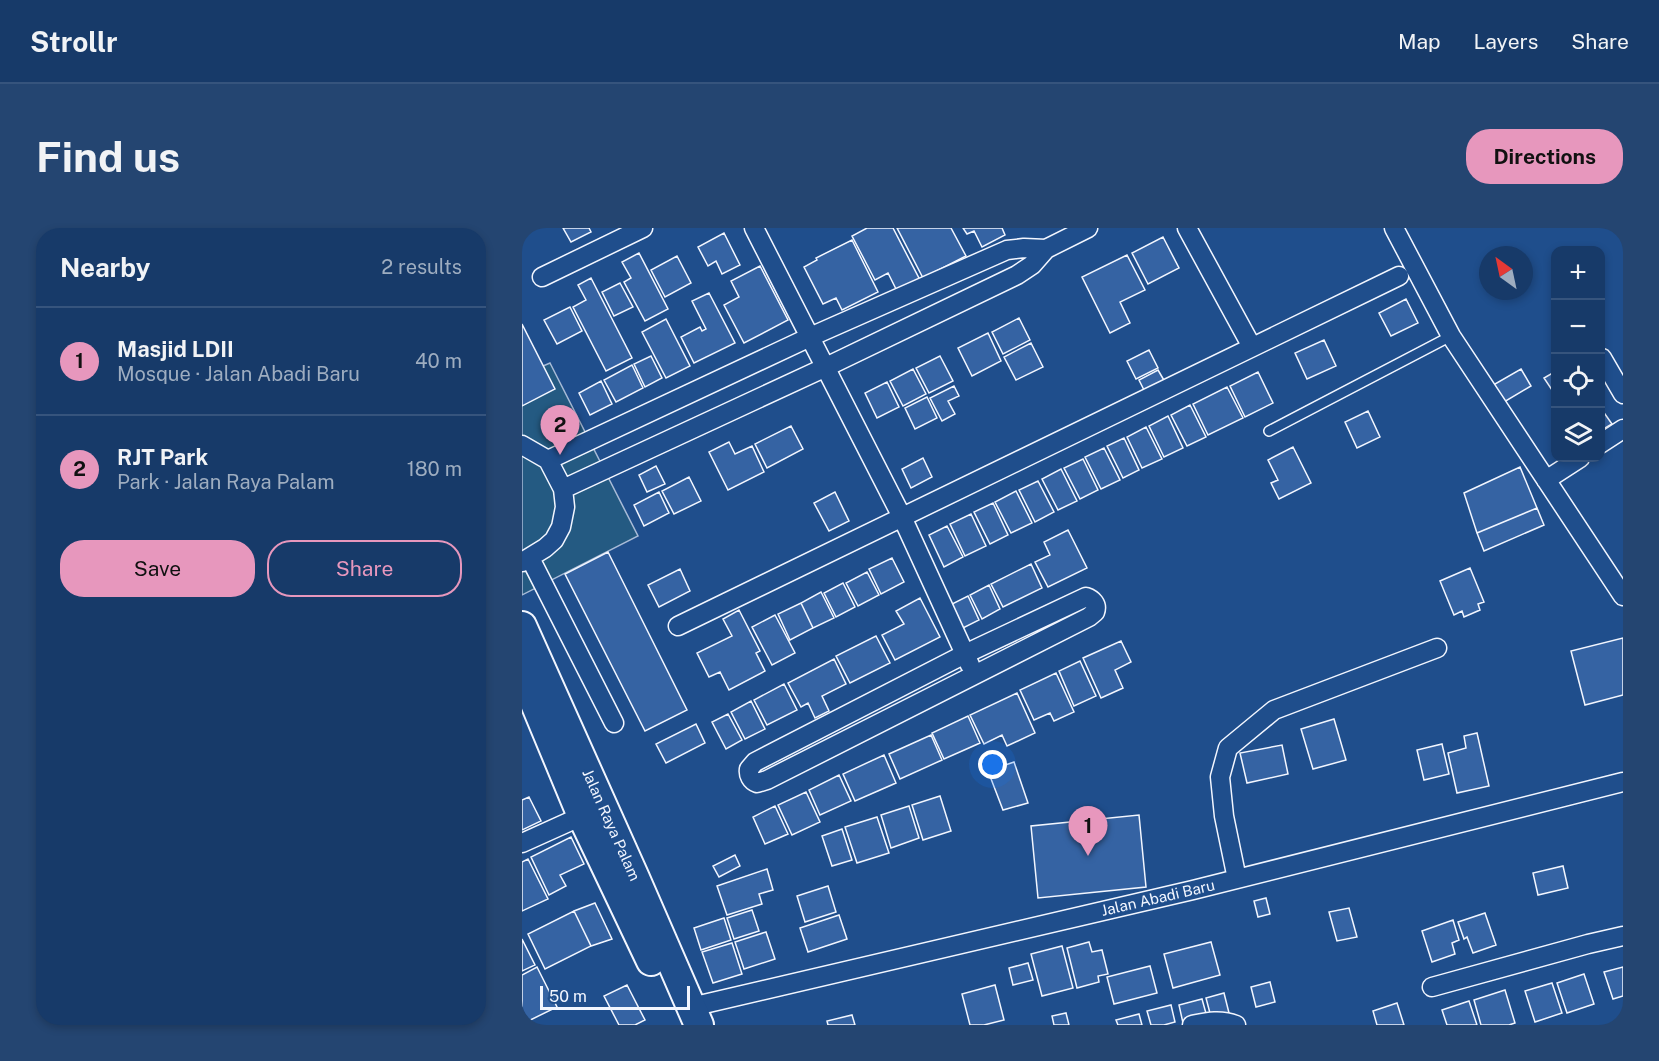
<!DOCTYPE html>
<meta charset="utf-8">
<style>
body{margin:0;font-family:"Public Sans",sans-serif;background:#244571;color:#f1f3f6}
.controls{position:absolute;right:18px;top:18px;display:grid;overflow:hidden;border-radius:12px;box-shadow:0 3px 9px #0003}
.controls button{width:54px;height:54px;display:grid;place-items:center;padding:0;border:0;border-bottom:2px solid #36547d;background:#173a69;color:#f1f3f6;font:30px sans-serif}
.compass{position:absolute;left:957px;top:18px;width:54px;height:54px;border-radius:50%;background:#173a69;box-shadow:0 3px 9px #0003;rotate:327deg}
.scale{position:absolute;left:18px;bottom:15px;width:150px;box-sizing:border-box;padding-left:6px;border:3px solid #f2f6ff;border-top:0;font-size:16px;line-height:21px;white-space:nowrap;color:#f2f6ff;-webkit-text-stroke:4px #1f4e8c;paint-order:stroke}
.you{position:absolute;left:471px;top:537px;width:21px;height:21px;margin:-15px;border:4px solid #fff;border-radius:50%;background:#1a73e8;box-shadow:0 0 0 9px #1a73e833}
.badge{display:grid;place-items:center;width:39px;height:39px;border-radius:50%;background:#e797bd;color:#111;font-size:20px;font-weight:700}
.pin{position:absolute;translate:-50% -50px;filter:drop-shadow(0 2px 3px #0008)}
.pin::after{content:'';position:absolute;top:32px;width:21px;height:18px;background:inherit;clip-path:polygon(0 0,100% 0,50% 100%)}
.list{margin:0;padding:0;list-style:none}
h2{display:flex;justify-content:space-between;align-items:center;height:78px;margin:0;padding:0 24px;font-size:26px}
h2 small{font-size:20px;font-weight:400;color:#9eadc0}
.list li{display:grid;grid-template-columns:39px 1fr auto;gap:18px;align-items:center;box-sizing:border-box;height:108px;padding:0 24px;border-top:2px solid #36547d}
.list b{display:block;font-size:22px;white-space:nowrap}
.list p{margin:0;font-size:20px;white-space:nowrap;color:#9eadc0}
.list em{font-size:20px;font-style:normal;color:#9eadc0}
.actions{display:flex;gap:12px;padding:18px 24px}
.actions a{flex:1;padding:14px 0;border:2px solid #e797bd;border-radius:24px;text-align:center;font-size:21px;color:#e797bd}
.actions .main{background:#e797bd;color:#111}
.icon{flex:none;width:33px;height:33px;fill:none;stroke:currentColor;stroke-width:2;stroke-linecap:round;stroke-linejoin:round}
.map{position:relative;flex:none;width:1101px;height:797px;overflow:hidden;border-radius:24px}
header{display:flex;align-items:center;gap:36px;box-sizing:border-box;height:84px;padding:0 30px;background:#173a69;border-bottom:2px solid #36547d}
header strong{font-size:28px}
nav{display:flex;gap:33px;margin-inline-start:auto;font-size:21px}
.intro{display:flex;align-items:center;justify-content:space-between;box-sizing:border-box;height:144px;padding:0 36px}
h1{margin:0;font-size:42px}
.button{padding:15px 27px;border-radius:24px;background:#e797bd;color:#111;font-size:21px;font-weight:700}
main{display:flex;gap:36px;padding:0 36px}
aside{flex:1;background:#173a69;border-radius:24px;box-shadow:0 3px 9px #0003}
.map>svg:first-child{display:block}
.green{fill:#245a82;stroke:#a8bbd7;stroke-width:1.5}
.building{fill:#3563a3;stroke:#f2f6ff;stroke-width:1.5}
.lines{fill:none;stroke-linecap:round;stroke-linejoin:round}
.service-casing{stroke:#f2f6ff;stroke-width:12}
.minor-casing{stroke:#f2f6ff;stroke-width:21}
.primary-casing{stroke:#f2f6ff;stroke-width:32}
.service{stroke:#1f4e8c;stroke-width:9}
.minor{stroke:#1f4e8c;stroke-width:18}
.primary{stroke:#1f4e8c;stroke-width:28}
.labels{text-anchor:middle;stroke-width:4.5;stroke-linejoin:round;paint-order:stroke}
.street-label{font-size:15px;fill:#f2f6ff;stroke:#1f4e8c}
</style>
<header>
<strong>Strollr</strong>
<nav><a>Map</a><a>Layers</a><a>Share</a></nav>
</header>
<div class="intro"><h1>Find us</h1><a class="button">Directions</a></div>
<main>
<aside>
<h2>Nearby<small>2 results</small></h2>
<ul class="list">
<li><span class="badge">1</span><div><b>Masjid LDII</b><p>Mosque · Jalan Abadi Baru</p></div><em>40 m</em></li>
<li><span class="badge">2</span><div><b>RJT Park</b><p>Park · Jalan Raya Palam</p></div><em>180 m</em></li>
</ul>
<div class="actions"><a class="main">Save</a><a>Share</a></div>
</aside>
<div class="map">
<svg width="1101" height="797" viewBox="0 0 1101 797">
<rect width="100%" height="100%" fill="#1f4e8c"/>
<path class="green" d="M28 135 116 308 0 367V147Z"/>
<path class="building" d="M41 0H67L69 4 49 14Z
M345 0H371L399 54 376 65 366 45 353 52 330 8Z
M375 0H429L444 28 401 50Z
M441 0H480L483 7 460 19 452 3 445 6Z
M202 5 218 37 200 46 194 33 186 38 176 19Z
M641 9 657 40 626 56 610 25Z
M330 12 356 64 320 82 314 70 301 76 282 39 295 32 294 30Z
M117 25 146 81 123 93 102 54 109 50 100 34Z
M605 27 623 62 598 74 608 95 588 105 560 49Z
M155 28 169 55 143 69 129 42Z
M238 38 266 92 222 115 202 77 217 69 209 53Z
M69 50 110 130 84 143 51 79 64 72 56 57Z
M98 55 111 79 92 88 80 64Z
M187 65 213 115 172 135 159 109 178 99 180 103 184 101 170 73Z
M884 71 896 95 869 108 857 85Z
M48 79 60 103 35 116 22 92Z
M497 90 508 112 481 126 470 104Z
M144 91 168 138 144 150 120 104Z
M0 96 33 161 0 178Z
M466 105 479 133 450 148 436 120Z
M802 112 814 138 785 151 773 125Z
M509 115 521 139 494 152 482 129Z
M627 122 636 140 614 151 605 133Z
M129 128 140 150 123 159 112 136Z
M418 128 431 153 407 165 394 140Z
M110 137 121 160 94 174 82 152Z
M391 141 404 166 381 178 368 153Z
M999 141 1009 158 977 177 966 160Z
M636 142 643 154 623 164 617 152Z
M1034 143V168L1022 150Z
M736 144 751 175 723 189 708 158Z
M79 153 90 176 68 187 57 165Z
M365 154 377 179 355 190 343 165Z
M432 158 437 168 426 173 433 186 420 193 408 170Z
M705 159 721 190 686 207 671 176Z
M405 169 415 190 393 201 383 180Z
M668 177 684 209 665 218 649 187Z
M1078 179 1090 196 1078 203Z
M846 183 858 209 835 220 823 194Z
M646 188 661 220 642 229 627 198Z
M269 198 281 221 245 240 233 216Z
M624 199 640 231 620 240 605 209Z
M602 210 617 242 601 250 585 218Z
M207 214 213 226 230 218 242 244 206 262 187 224Z
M771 219 789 255 757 271 749 255 756 252 746 232Z
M582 220 598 252 579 261 563 229Z
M401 230 410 249 389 260 380 241Z
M561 231 576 262 558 271 542 240Z
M134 238 143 256 125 264 117 247Z
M998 239 1015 280 955 305 942 265Z
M539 241 555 273 536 282 520 251Z
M167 249 179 273 152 286 140 263Z
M516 253 532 284 513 294 497 262Z
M494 263 510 295 489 305 473 274Z
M137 264 147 285 122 298 112 277Z
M313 264 327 293 307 303 292 275Z
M471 275 486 307 468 316 452 284Z
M1015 280 1022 297 962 323 955 305Z
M449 286 464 318 443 328 428 296Z
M425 298 441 329 422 339 407 307Z
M546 302 565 340 526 359 513 334 528 327 522 314Z
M86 324 165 482 123 503 43 346Z
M370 330 382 354 359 366 347 341Z
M509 336 520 360 481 379 469 356Z
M948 340 962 374 956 376 958 382 942 389 940 383 932 387 918 353Z
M158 341 168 363 137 379 126 357Z
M345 344 357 367 336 378 324 355Z
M321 355 333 379 314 389 302 365Z
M467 357 478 381 460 391 448 367Z
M299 364 312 390 291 400 279 375Z
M446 368 457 392 441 400 430 376Z
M398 370 418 409 373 432 360 407 382 396 374 383Z
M279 375 291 400 268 412 256 386Z
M217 382 238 423 234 425 243 443 207 462 198 444 187 449 175 425 210 408 201 391Z
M253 387 273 425 250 437 230 399Z
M354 408 368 435 328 455 314 428Z
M1101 410V467L1063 477 1049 423Z
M599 413 609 434 593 442 601 460 579 470 561 430Z
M312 431 324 456 300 468 307 483 293 490 286 475 279 479 266 455Z
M558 433 574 468 552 478 537 443Z
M534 445 552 484 532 493 528 485 512 492 498 462Z
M262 456 275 482 245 497 232 472Z
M495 465 513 505 485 518 480 507 462 516 448 487Z
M229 473 243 501 223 511 209 484Z
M206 486 220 512 204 521 190 494Z
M446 488 458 515 422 531 410 505Z
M812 491 824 532 791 541 779 501Z
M174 496 183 515 144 535 134 516Z
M955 505 967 558 935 565 926 525 944 520 942 508Z
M409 507 420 532 378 551 367 526Z
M920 516 927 546 902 552 895 522Z
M760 517 766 546 725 555 718 525Z
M362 527 374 555 333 573 321 546Z
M492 534 506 575 481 582 466 543Z
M317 547 329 573 298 587 287 562Z
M284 564 298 594 270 607 256 577Z
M418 568 429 603 401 612 390 577Z
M7 569 19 593 0 602V572Z
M253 578 266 606 243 616 231 589Z
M387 578 397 610 369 620 359 587Z
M617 587 624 659 516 670 509 598Z
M355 589 367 625 335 635 323 599Z
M320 601 330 632 310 638 300 608Z
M49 609 62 636 38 647 44 658 27 667 9 629Z
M213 627 218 638 197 649 191 638Z
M6 631 26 671 0 683V634Z
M1041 638 1046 660 1016 667 1011 645Z
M245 641 251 662 237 666 240 676 205 687 195 658Z
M306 658 314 684 283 694 275 668Z
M744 670 748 686 736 689 732 673Z
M73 675 90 711 69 718 52 683Z
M827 680 835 709 815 713 807 684Z
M230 682 237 703 212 711 205 690Z
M52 683 69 718 23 741 6 706Z
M963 685 974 717 951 725 945 709 942 711 936 694Z
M317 687 325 711 286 724 278 700Z
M202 690 209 712 179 722 172 700Z
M931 692 937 712 930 715 933 726 910 734 900 703Z
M244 704 253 731 222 741 213 714Z
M0 711 13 737 0 743Z
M567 714 570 724 580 722 586 746 576 748 577 754 555 760 545 720Z
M689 714 698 747 651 760 642 726Z
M210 715 220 746 191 755 180 724Z
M540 718 551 760 520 768 509 726Z
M506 735 511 752 491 757 487 740Z
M628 738 635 765 592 776 585 749Z
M15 739 35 779 0 796V747Z
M1101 739V768L1091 771 1082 744Z
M1062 746 1072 776 1045 785 1035 755Z
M748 754 753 774 734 779 729 759Z
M1030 755 1040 785 1013 794 1003 763Z
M105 757 123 792 113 797H97L82 768Z
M473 757 482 792 462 797H448L440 766Z
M983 762 993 795 987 797H959L952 772Z
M702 765 707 785 689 789 684 770Z
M680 771 685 789 661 795 657 777Z
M947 773 955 797H925L920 782Z
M875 775 882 797H855L851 783Z
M649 777 653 794 642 797H629L625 783Z
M544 785 547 797H532L530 788Z
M617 786 620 797H596L594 792Z
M330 787 333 797H306L305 793Z"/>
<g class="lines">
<defs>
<path id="service" d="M747 203 929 108"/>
<path id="minor" d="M232 0 380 289 448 437
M665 0 730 119
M872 0 929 108 1101 368
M20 49 121 0
M1080 130 1101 166
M1078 216 1101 201
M0 217 26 232 41 261 43 279 39 299 32 312 23 320 0 334
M26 232 288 109 485 22 502 20 524 21
M1024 252 1058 230
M41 261 304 139 495 47 510 37 524 21 566 0
M8 330 92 495
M564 369C570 371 576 376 573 384L567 389 245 552 235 555C229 553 226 547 227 541L233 534 443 426Z
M156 398 877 48
M0 615 60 588
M715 651 702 588 698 549 706 520 752 482 915 420
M910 759 1066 716 1101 708
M169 779 671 662 1101 554
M670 797C685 794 698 791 714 797"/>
<path id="primary" d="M0 398 113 650 177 797
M0 444 60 588 129 733"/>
</defs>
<use href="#service" class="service-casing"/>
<use href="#minor" class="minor-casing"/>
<use href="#primary" class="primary-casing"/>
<use href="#service" class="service"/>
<use href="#minor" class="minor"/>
<use href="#primary" class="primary"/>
</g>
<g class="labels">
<g class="street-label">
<text transform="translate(89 597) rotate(66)" y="5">Jalan Raya Palam</text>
<text transform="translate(636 670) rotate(-13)" y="5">Jalan Abadi Baru</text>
</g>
</g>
</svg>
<div class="controls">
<button>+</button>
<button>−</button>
<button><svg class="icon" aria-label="locate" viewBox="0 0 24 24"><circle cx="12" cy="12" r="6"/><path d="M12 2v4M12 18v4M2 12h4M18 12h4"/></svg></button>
<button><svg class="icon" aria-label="layers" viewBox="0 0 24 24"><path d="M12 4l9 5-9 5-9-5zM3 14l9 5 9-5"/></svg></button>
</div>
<svg class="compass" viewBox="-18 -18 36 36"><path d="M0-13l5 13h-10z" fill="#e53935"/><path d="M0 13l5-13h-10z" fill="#9eadc0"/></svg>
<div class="scale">50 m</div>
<div class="you"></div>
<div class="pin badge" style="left:566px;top:628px">1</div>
<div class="pin badge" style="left:38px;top:227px">2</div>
</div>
</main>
